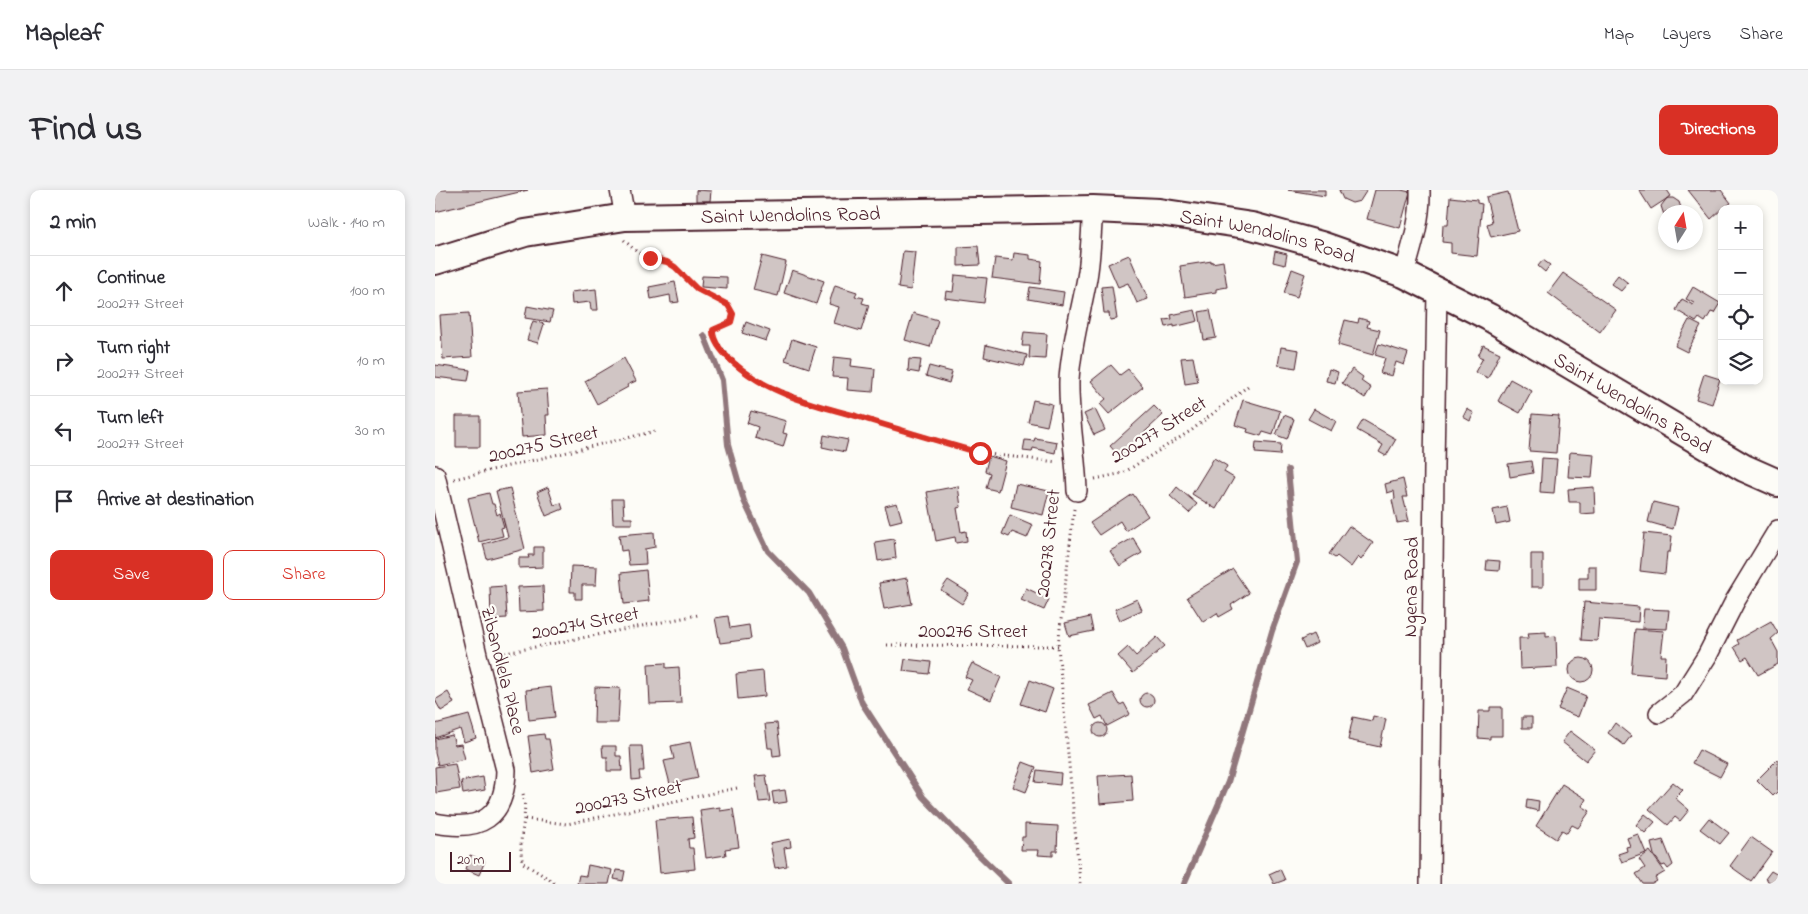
<!DOCTYPE html>
<meta charset="utf-8">
<style>
body{margin:0;font-family:"Indie Flower",sans-serif;background:#f2f2f3;color:#2b2b33}
.controls{position:absolute;right:15px;top:15px;display:grid;overflow:hidden;border-radius:10px;box-shadow:0 2px 8px #0003}
.controls button{width:45px;height:45px;display:grid;place-items:center;padding:0;border:0;border-bottom:1px solid #e1e1e2;background:#fff;color:#2b2b33;font:25px sans-serif}
.compass{position:absolute;left:1223px;top:15px;width:45px;height:45px;border-radius:50%;background:#fff;box-shadow:0 2px 8px #0003;rotate:11deg}
.scale{position:absolute;left:15px;bottom:12px;width:61px;box-sizing:border-box;padding-left:5px;border:2px solid #4a1f2b;border-top:0;font-size:14px;line-height:18px;white-space:nowrap;color:#4a1f2b;-webkit-text-stroke:4px #fdfcf7;paint-order:stroke}
.stop{position:absolute;width:15px;height:15px;margin:-11px;border:4px solid #d93025;border-radius:50%;background:#fff}
.stop.end{background:#d93025;border-color:#fff;box-shadow:0 1px 5px #0008}
.list{margin:0;padding:0;list-style:none}
h2{display:flex;justify-content:space-between;align-items:center;height:65px;margin:0;padding:0 20px;font-size:21px}
h2 small{font-size:16px;font-weight:400;color:#7c7c81}
.list li{display:grid;grid-template-columns:32px 1fr auto;gap:15px;align-items:center;box-sizing:border-box;height:70px;padding:0 20px;border-top:1px solid #e1e1e2}
.list b{display:block;font-size:19px;white-space:nowrap}
.list p{margin:0;font-size:16px;white-space:nowrap;color:#7c7c81}
.list em{font-size:16px;font-style:normal;color:#7c7c81}
.actions{display:flex;gap:10px;padding:15px 20px}
.actions a{flex:1;padding:11px 0;border:1px solid #d93025;border-radius:10px;text-align:center;font-size:18px;color:#d93025}
.actions .main{background:#d93025;color:#fff}
.icon{flex:none;width:28px;height:28px;fill:none;stroke:currentColor;stroke-width:2;stroke-linecap:round;stroke-linejoin:round}
.map{position:relative;flex:none;width:1343px;height:694px;overflow:hidden;border-radius:10px}
header{display:flex;align-items:center;gap:30px;box-sizing:border-box;height:70px;padding:0 25px;background:#fff;border-bottom:1px solid #e1e1e2}
header strong{font-size:24px}
nav{display:flex;gap:28px;margin-inline-start:auto;font-size:18px}
.intro{display:flex;align-items:center;justify-content:space-between;box-sizing:border-box;height:120px;padding:0 30px}
h1{margin:0;font-size:35px}
.button{padding:12px 22px;border-radius:10px;background:#d93025;color:#fff;font-size:18px;font-weight:700}
main{display:flex;gap:30px;padding:0 30px}
aside{flex:1;background:#fff;border-radius:10px;box-shadow:0 2px 8px #0003}
.map>svg:first-child{display:block}
.lines{fill:none;stroke-linecap:round;stroke-linejoin:round}
.stream{stroke:#91777b;stroke-width:6}
.building{fill:#d0c5c4;stroke:#4a1f2b}
.street-casing{stroke:#4a1f2b;stroke-width:22}
.secondary-casing{stroke:#4a1f2b;stroke-width:30}
.path{stroke:#4a1f2b;stroke-width:3;stroke-dasharray:1 4;stroke-linecap:butt}
.street{stroke:#fdfcf7;stroke-width:19}
.secondary{stroke:#fdfcf7;stroke-width:26}
.route{stroke:#d93025;stroke-width:6}
.labels{text-anchor:middle;stroke-width:4.5;stroke-linejoin:round;paint-order:stroke}
.street-label{font-size:20px;fill:#4a1f2b;stroke:#fdfcf7}
</style>
<header>
<strong>Mapleaf</strong>
<nav><a>Map</a><a>Layers</a><a>Share</a></nav>
</header>
<div class="intro"><h1>Find us</h1><a class="button">Directions</a></div>
<main>
<aside>
<h2>2 min<small>Walk · 140 m</small></h2>
<ul class="list">
<li><svg class="icon" aria-label="ahead" viewBox="0 0 24 24"><path d="M12 20V5M6 11l6-6 6 6"/></svg><div><b>Continue</b><p>200277 Street</p></div><em>100 m</em></li>
<li><svg class="icon" aria-label="right" viewBox="0 0 24 24"><path d="M7 20v-9h11M14 6l5 5-5 5"/></svg><div><b>Turn right</b><p>200277 Street</p></div><em>10 m</em></li>
<li><svg class="icon" aria-label="left" viewBox="0 0 24 24"><path d="M17 20v-9H6M10 6l-5 5 5 5"/></svg><div><b>Turn left</b><p>200277 Street</p></div><em>30 m</em></li>
<li><svg class="icon" aria-label="arrive" viewBox="0 0 24 24"><path d="M6 21V4h12l-3 4 3 4H6"/></svg><div><b>Arrive at destination</b></div></li>
</ul>
<div class="actions"><a class="main">Save</a><a>Share</a></div>
</aside>
<div class="map">
<svg width="1343" height="694" viewBox="0 0 1343 694">
<rect width="100%" height="100%" fill="#fdfcf7"/>
<filter id="ink" filterUnits="userSpaceOnUse"><feTurbulence type="fractalNoise" baseFrequency=".02" numOctaves="2"/><feDisplacementMap in="SourceGraphic" scale="10" xChannelSelector="R" yChannelSelector="G"/><feConvolveMatrix kernelMatrix="1 2 1 2 8 2 1 2 1" color-interpolation-filters="sRGB"/></filter>
<g filter="url(#ink)">
<g class="lines">
<path class="stream" d="M269 145 287 190 293 255 309 311 333 361 374 403 407 458 427 513 488 607 542 663 574 694
M749 694 793 592 837 441 862 372 853 280"/>
</g>
<path class="building" d="M0 0H93L0 22Z
M261 0 276 1 275 11H261Z
M853 0H890V6Z
M904 0H932L925 11 917 13 908 9Z
M940 0H966L975 2 965 38 932 29Z
M1204 0H1232L1236 6 1216 19Z
M1253 0H1286L1296 13 1287 19 1276 29Z
M1073 2 1083 41 1056 47 1052 34 1057 32 1051 7Z
M1015 7 1042 10V13L1047 14 1042 66 1016 63V53L1007 52 1008 35H1013Z
M1232 8H1238L1244 12 1246 18 1245 22H1230V26L1229 25 1226 16Z
M543 56 545 75 523 76V57Z
M468 61 480 62 476 100 463 98Z
M840 61 852 64 850 75 838 72Z
M579 63 595 65V69L607 71 605 94 557 88 560 68 578 70Z
M694 65 713 109 702 113 693 93 683 97 673 74Z
M327 66 351 72 343 106 318 100Z
M1108 70 1115 75 1110 82 1103 76Z
M777 71V73L788 71 792 97 781 99V102L750 107 745 76Z
M857 79 870 84 862 107 849 103Z
M357 80 389 91 381 114 349 103Z
M1128 83 1181 120 1165 142 1113 103Z
M520 85 552 88 549 113 510 108 511 101 518 102Z
M1183 85 1193 93 1186 101 1176 94Z
M267 86 292 87V99L266 97Z
M240 92 244 112 236 113 235 105 216 109 214 97Z
M400 95 422 102 420 106 429 108 427 113 434 115 426 141 399 133 404 117 394 114Z
M677 96 682 129 675 130 674 123H669L666 97Z
M595 97 629 102 627 115 593 109Z
M1258 97 1285 113 1279 123 1276 122 1270 132 1264 128 1261 132 1241 120 1247 109 1258 115 1259 113 1251 109Z
M161 99 163 120H156L155 112 137 114 136 102Z
M92 116 118 121 115 132 90 128Z
M760 120 763 131 739 137V135L731 137 729 130 737 129 736 125Z
M775 120 781 148 769 150 764 122Z
M34 123 37 167 8 169 5 125Z
M478 123 503 130 495 157 470 150Z
M924 128 934 131 932 137 945 140 938 165 903 155 910 130 923 133Z
M1254 130 1266 136 1252 162 1240 156Z
M98 131 109 134 103 153 92 150Z
M311 132 335 141 331 151 307 143Z
M589 142 612 144 610 169 594 168 595 156H587Z
M357 149 381 157 374 178 350 170Z
M944 154 973 163 969 175 961 172 957 186 945 183 950 168 940 165Z
M551 155 592 165 589 176 549 167Z
M1048 155 1065 163 1053 188 1040 182 1048 168 1043 166Z
M846 157 864 160 861 178 843 175Z
M399 167 417 169 416 176 440 179 438 202 412 200 413 188 397 187Z
M758 167 763 192 750 194 746 168Z
M189 168 201 191 192 195 193 197 162 214 150 191Z
M474 169 486 170 484 183 473 181Z
M0 175 35 180 33 191 0 187Z
M676 175 685 185 693 179 708 197 674 224 665 214 671 209 656 191Z
M494 176 517 182 514 193 491 186Z
M894 179 903 182 900 193 891 191Z
M917 179 928 187 926 191 936 198 930 208 907 193Z
M1269 184 1285 189 1277 214 1261 209Z
M1075 189 1097 201 1085 223 1063 211Z
M112 199 114 225H111L112 245 87 247 83 201Z
M598 210 617 214 612 236 593 232Z
M808 210 845 221 838 245 828 242 826 246 812 242 813 239 800 235Z
M719 216 728 225 684 266 675 256Z
M660 219 670 240 659 245 649 224Z
M879 219 901 231 896 241 873 229Z
M1032 219 1039 223 1035 231 1028 227Z
M316 221 351 231 348 243 352 244 348 257 320 248 323 237 312 233Z
M1097 224 1124 226 1121 263 1094 261Z
M849 225 859 229 852 249 841 245Z
M21 226H45V257H21Z
M928 230 961 249 951 266 944 262 948 255 922 240Z
M389 245 413 250 410 262 387 257Z
M600 248 622 252 620 263 598 258 597 262 588 261 590 250 599 251Z
M821 252 846 254 845 265 820 263Z
M1135 262 1159 264 1157 288 1133 287Z
M554 266 571 271 563 301 551 298 555 283 550 281Z
M779 268 792 276 789 282 799 288 781 319 757 304Z
M1107 268 1122 269 1119 303 1105 302Z
M1096 271 1098 283 1075 287 1073 274Z
M968 289 972 307H968L974 331 962 333 957 310 960 309 959 301 952 303 950 294Z
M581 294 614 301 608 325 576 317Z
M523 296 526 317 522 318 526 342 531 341 532 351 521 353 520 347 501 351 492 302Z
M113 297 119 315 126 313 128 319 111 326 102 302Z
M742 297 762 314 754 323 735 306Z
M1159 297 1160 323 1145 324V312H1134L1133 299Z
M75 298 90 359 52 369 48 354 73 347 61 301Z
M54 303 57 314H59L62 325 65 323 69 337 66 338 68 346 44 352 33 308Z
M698 304 713 326 691 341 685 331 664 345 655 333Z
M177 309H188L189 328H197V334H178Z
M1218 312 1243 318 1238 339 1213 332Z
M462 313 467 330 455 333 450 316Z
M1072 317 1075 332 1061 335 1058 320Z
M575 325 598 335 592 348 577 342 574 347 567 344Z
M914 336 938 353 926 370 923 367 916 377 902 366 900 368 894 364Z
M219 342 220 357 210 359 211 374 194 375 192 360 186 361 184 345Z
M1209 343 1237 346 1235 362H1232L1230 384 1205 381Z
M698 348 707 363 685 376 675 361Z
M459 349 461 368 443 371 440 352Z
M99 357H108V377L84 378V368H94L93 365H99Z
M1096 364H1108V397H1096Z
M1052 370 1065 371 1064 381 1051 380Z
M136 376 162 377 161 395H147V409H140V402H135Z
M1153 376H1161V400H1144V388H1153Z
M798 379 814 403 796 415 798 419 784 427 782 423 768 432 752 407Z
M211 380 214 411 189 414 186 383Z
M472 388 477 414 449 419 444 393Z
M513 390 534 403 527 414 506 400Z
M70 396 72 428 56 429 55 397Z
M108 396 109 421 84 422 83 397Z
M591 398 614 409 609 420 586 410Z
M702 409 707 420 685 430 680 419Z
M1149 412 1204 417 1203 432 1164 429 1162 451 1146 450Z
M1209 419 1234 420 1232 439 1207 438Z
M293 426 295 438 314 435 316 449 285 453 280 428Z
M655 427 658 441 634 446 630 433Z
M1336 431 1343 443 1336 449 1343 462V474L1323 485 1312 467 1307 470 1299 457 1304 454 1302 450Z
M1200 439 1229 441 1226 466H1231L1230 486 1196 483Z
M1111 442V447L1121 446 1122 477 1085 479 1084 448H1094L1093 443Z
M878 444 882 453 870 459 866 450Z
M722 447 730 456 698 483 683 466 693 457 701 466Z
M1134 480a12 12 0 1 1 24 0a12 12 0 1 1-24 0Z
M470 469 496 472 494 484 468 481Z
M231 473V478L244 477 246 513 215 514 213 474Z
M537 473 566 487 556 510 532 499 537 490 530 487Z
M328 481 330 506 303 509 301 484Z
M595 490 618 499 610 522 586 514Z
M116 497 120 527 94 530 91 500Z
M160 497 185 498 183 533H159Z
M1132 498 1151 506 1143 527 1123 519Z
M13 502 19 513 6 521 0 510Z
M705 510a7 7 0 1 1 14 0a7 7 0 1 1-14 0Z
M678 503 685 515 689 513 695 524 672 536 667 526 661 529 654 515Z
M1055 517H1067V546H1055V549L1043 548 1044 521H1055Z
M34 525 41 548 29 552 25 539 0 548V534Z
M938 526 951 529 945 557 913 550 918 527 937 531Z
M1087 527H1097V538H1087Z
M658 540a7 7 0 1 1 14 0a7 7 0 1 1-14 0Z
M342 533 346 565 338 566 337 558H333L330 534Z
M1180 533 1196 546 1189 555 1173 543Z
M1135 541 1160 560 1151 571 1127 552Z
M109 544 110 549H114L119 579 98 583 93 546Z
M17 545 20 555 26 554 30 569 3 575 0 563V549Z
M255 552 263 588 235 594 229 571 239 569 236 556Z
M167 556H181V566H186L187 581H172V567H168Z
M195 556H207L209 581H204L205 589 197 590Z
M1264 560 1292 574 1285 587 1257 573Z
M1343 569V601L1338 606 1322 590Z
M588 572 601 577 591 602 578 597Z
M20 574 25 599 1 603 0 577Z
M602 580 626 583 625 595 600 592Z
M696 584 698 611 665 614 663 586Z
M331 585 335 611 324 612 320 586Z
M48 587 50 600 28 604 26 591Z
M1238 592 1248 600 1240 608 1254 620 1245 631 1240 627 1233 635 1214 619Z
M1127 594 1151 609 1147 616 1155 621 1143 638 1137 635 1132 643 1127 640 1121 649 1101 636Z
M350 600 352 612 339 614 337 602Z
M1092 609 1104 611 1103 621 1091 618Z
M285 617V621L298 619 304 657 290 659 291 665 271 668 265 620Z
M1210 624 1220 632 1210 643 1201 635Z
M257 627 259 648 253 649 254 658H258L260 679 225 683 220 630Z
M1274 628 1294 643 1285 654 1265 639Z
M590 634 623 636 622 661H618V666L603 665 604 660H586L587 647H590Z
M1203 644 1211 663 1187 672 1183 664 1192 661 1191 657 1195 656 1192 648Z
M1316 647 1337 662 1316 691 1295 676Z
M355 649 356 657 349 658 352 676 340 678 335 653Z
M1228 650 1238 675 1233 679 1230 675 1227 676 1219 665 1216 653Z
M1215 661 1230 682 1220 688 1222 691 1217 694H1208L1201 684 1210 678 1204 669Z
M35 665 50 671 44 685 30 679Z
M153 675 177 680 174 694H142L144 685 151 686Z
M845 679 850 690 839 694 834 684Z
M181 680 190 681 188 691 179 689Z
M1336 681 1343 685 1338 694 1330 689Z"/>
<g class="lines">
<defs>
<path id="street" d="M185 0 190 27
M969 84C977 57 986 29 985 0
M0 285 43 469 71 580C70 628 46 642 0 633
M642 301C641 264 633 227 634 190 636 155 646 122 652 88 656 65 656 42 658 19
M1224 523 1248 504 1272 466 1300 411 1343 340
M995 694 999 275 1002 100"/>
<g id="secondary">
<path id="s1" d="M0 71 90 43 190 27 658 19 724 22 817 36 886 55 969 84 1054 127 1309 278 1343 293"/>
</g>
</defs>
<use href="#street" class="street-casing"/>
<use href="#secondary" class="secondary-casing"/>
<path class="path" d="M189 50 203 63 232 72 240 77 261 99 293 115 298 124 296 132 279 139 278 146 283 154 305 178 331 195 376 213 545 263 622 272
M19 289 221 241
M660 289 688 283 757 240 813 196
M639 319 623 456 645 693
M452 455 623 456
M60 465 263 425
M88 604C94 627 81 650 88 673L122 694
M90 629 132 634 302 598"/>
<use href="#street" class="street"/>
<use href="#secondary" class="secondary"/>
</g>
</g>
<g class="lines" filter="url(#ink)">
<path class="route" d="M215 68 232 72 240 77 262 99 293 115 298 124 296 132 278 140C277 161 314 186 331 195 359 210 391 218 421 226 462 239 503 251 545 263"/>
</g>
<g class="labels">
<g class="street-label">
<text dy="7" stroke="none"><textPath href="#s1" startOffset="361">Saint Wendolins Road</textPath></text>
<text dy="7" stroke="none"><textPath href="#s1" startOffset="841">Saint Wendolins Road</textPath></text>
<text dy="7" stroke="none"><textPath href="#s1" startOffset="1246">Saint Wendolins Road</textPath></text>
<text transform="translate(723 239) rotate(-32)" y="7">200277 Street</text>
<text transform="translate(108 253) rotate(-13)" y="7">200275 Street</text>
<text transform="translate(612 353) rotate(-84)" y="7">200278 Street</text>
<text transform="translate(975 397) rotate(-89)" y="7">Ngena Road</text>
<text transform="translate(150 432) rotate(-11)" y="7">200274 Street</text>
<text x="538" y="447">200276 Street</text>
<text transform="translate(69 480) rotate(76)" y="7">Zibandlela Place</text>
<text transform="translate(193 606) rotate(-12)" y="7">200273 Street</text>
</g>
</g>
</svg>
<div class="controls">
<button>+</button>
<button>−</button>
<button><svg class="icon" aria-label="locate" viewBox="0 0 24 24"><circle cx="12" cy="12" r="6"/><path d="M12 2v4M12 18v4M2 12h4M18 12h4"/></svg></button>
<button><svg class="icon" aria-label="layers" viewBox="0 0 24 24"><path d="M12 4l9 5-9 5-9-5zM3 14l9 5 9-5"/></svg></button>
</div>
<svg class="compass" viewBox="-18 -18 36 36"><path d="M0-13l5 13h-10z" fill="#e53935"/><path d="M0 13l5-13h-10z" fill="#7c7c81"/></svg>
<div class="scale">20 m</div>
<div class="stop" style="left:545px;top:263px"></div>
<div class="stop end" style="left:215px;top:68px"></div>
</div>
</main>
